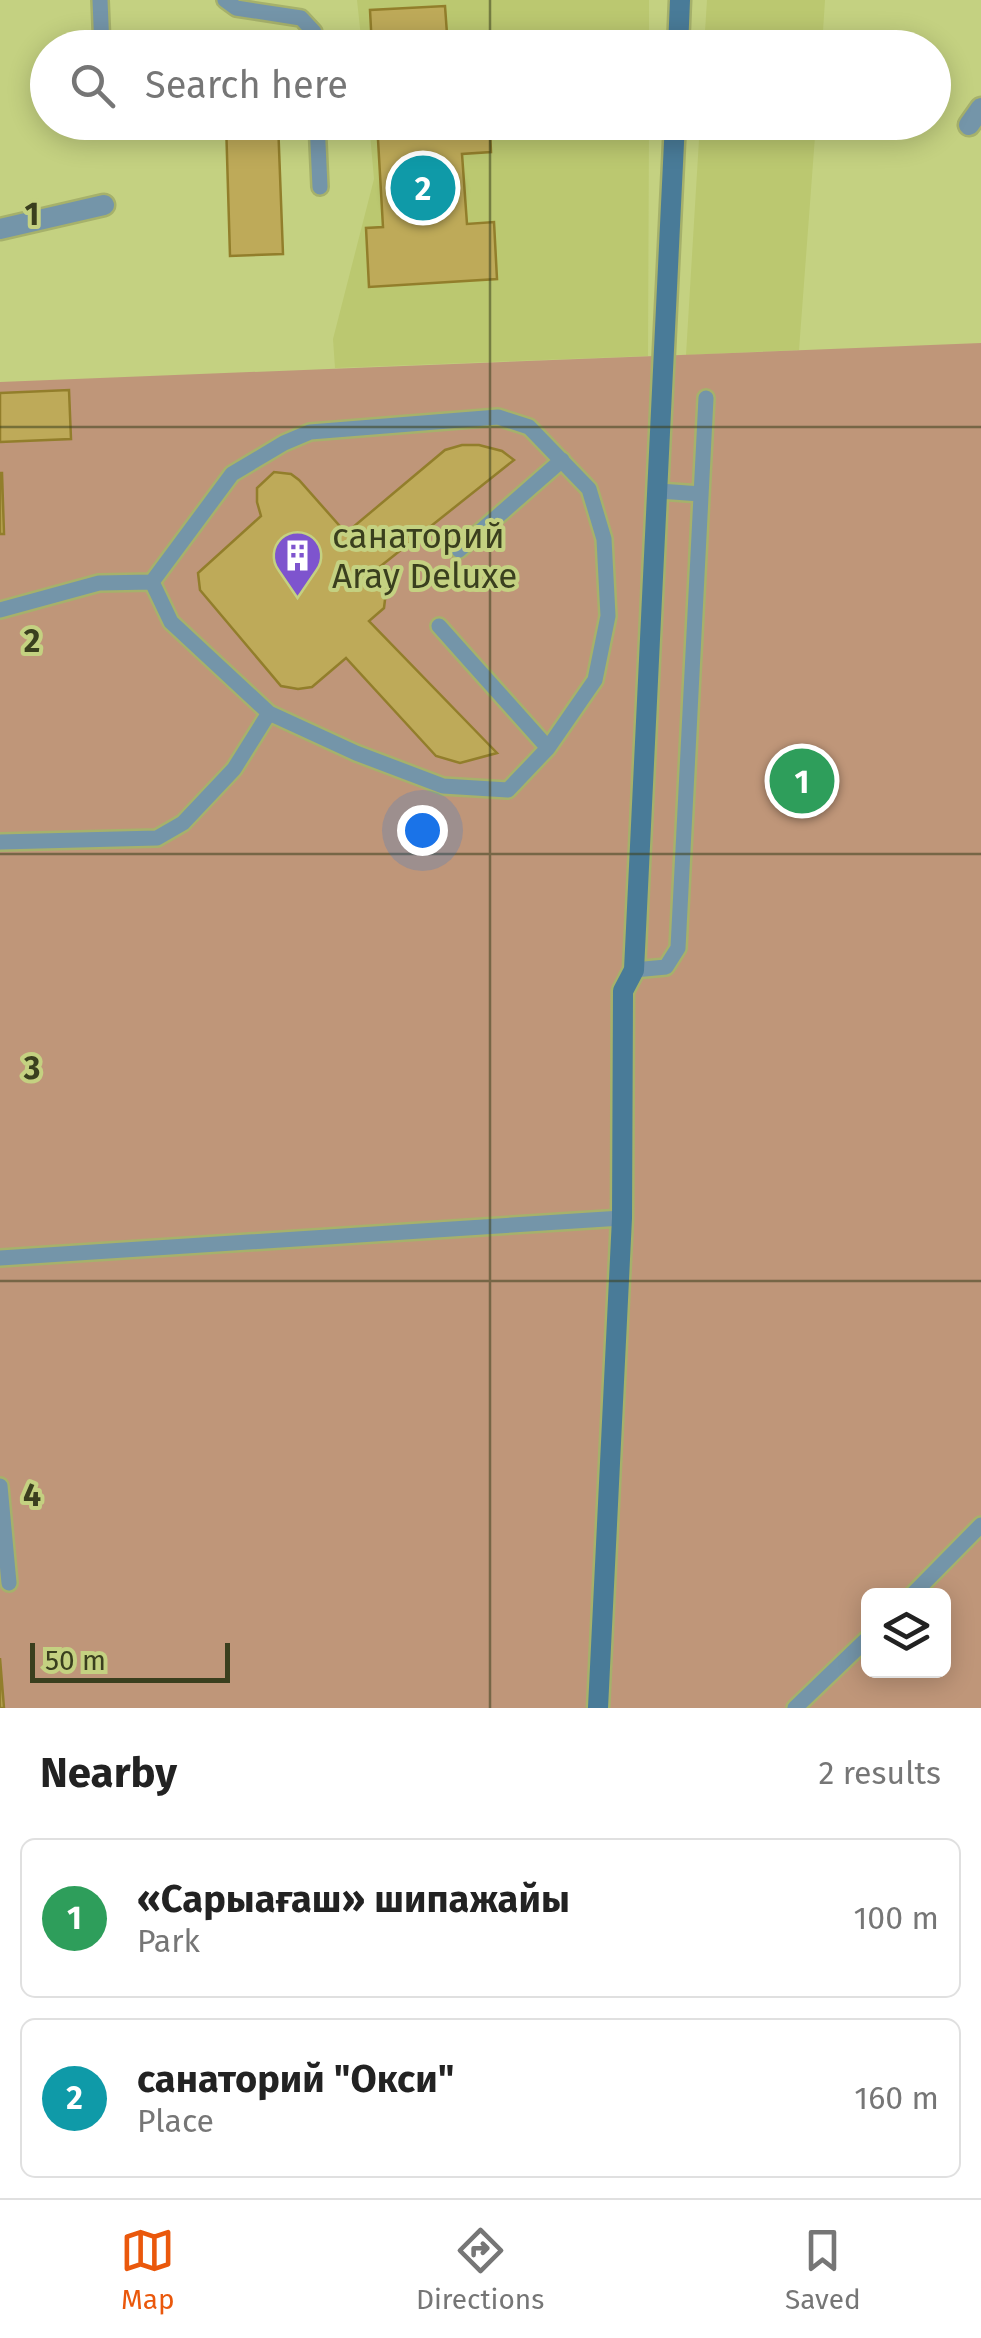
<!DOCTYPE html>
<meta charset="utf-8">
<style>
body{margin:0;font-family:"Fira Sans",sans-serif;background:#f6f6f6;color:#222}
.controls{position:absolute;right:30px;bottom:30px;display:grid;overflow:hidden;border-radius:15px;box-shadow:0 5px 25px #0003}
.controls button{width:90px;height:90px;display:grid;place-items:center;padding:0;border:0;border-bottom:2px solid #e0e0e0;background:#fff;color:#222;font:50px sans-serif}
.scale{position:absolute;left:30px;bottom:25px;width:200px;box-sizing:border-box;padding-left:10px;border:5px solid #3a3f1e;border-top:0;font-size:28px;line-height:35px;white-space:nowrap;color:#3a3f1e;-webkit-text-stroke:8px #c4d181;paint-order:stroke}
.you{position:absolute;left:422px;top:830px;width:35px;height:35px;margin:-25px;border:8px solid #fff;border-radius:50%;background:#1a73e8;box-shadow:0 0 0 15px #1a73e833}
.badge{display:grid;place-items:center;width:65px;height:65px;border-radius:50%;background:#ea580c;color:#fff;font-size:32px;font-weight:700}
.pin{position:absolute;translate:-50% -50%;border:5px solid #fff;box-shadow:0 2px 10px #0006}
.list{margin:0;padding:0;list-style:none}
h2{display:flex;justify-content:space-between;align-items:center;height:130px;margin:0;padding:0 40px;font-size:42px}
h2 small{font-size:32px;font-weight:400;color:#767676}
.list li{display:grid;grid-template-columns:65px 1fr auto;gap:30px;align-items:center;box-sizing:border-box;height:160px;margin:0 20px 20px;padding:0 20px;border:2px solid #e0e0e0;border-radius:15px}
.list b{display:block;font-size:38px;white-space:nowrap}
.list p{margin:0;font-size:32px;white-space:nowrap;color:#767676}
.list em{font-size:32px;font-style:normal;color:#767676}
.icon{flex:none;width:55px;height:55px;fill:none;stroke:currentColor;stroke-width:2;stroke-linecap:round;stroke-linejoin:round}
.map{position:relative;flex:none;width:981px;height:1708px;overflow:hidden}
.search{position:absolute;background:#fff;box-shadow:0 5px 25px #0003;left:30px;right:30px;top:30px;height:110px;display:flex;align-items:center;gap:25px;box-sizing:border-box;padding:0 35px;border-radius:55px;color:#767676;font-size:38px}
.sheet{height:490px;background:#fff}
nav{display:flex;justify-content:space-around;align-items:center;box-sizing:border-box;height:140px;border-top:2px solid #e0e0e0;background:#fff;font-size:28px;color:#767676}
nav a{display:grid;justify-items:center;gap:5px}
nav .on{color:#ea580c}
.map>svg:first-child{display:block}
.built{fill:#bbc870}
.green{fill:#bf9679;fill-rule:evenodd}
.building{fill:#beaa59;stroke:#927e2b;stroke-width:2.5}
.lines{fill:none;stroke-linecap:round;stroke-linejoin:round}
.service-casing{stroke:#a6b16b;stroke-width:20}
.minor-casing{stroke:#a6b16b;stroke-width:25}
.secondary-casing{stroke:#a6b16b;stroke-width:25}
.service{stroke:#7495a9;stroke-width:15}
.minor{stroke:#7495a9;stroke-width:20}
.secondary{stroke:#497b98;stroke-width:20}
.grid{fill:none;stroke:#3a3f1e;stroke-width:2.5;stroke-opacity:0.55}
.labels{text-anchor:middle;stroke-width:8;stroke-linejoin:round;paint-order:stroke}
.poi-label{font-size:35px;fill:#3a3f1e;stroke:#c4d181;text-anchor:start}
.grid-label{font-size:32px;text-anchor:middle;font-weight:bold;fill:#3a3f1e;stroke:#c4d181;stroke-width:8;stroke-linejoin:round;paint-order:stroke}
</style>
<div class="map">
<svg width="981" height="1708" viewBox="0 0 981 1708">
<rect width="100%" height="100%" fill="#c4d181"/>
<path class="built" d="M357 0H649V47H362Z
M707 0H825L822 47H704Z
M369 123H649L648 356 335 368 333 339 374 179Z
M700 123H816L799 350 686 355Z"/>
<path class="green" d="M981 343V1708H0V382ZM868 1596H944V1670H868Z"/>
<path class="building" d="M445 6 448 48H372L370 10Z
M226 122H278L283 254 230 256Z
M377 122H504L505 128 490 129 491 152 462 154 467 224 494 222 497 279 369 287 366 228 383 227Z
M69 390 71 439 0 442V393Z
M462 445H479L502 451 514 460 377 569 387 583 384 608 369 621 497 753 460 763 436 756 346 658 312 687 298 689 281 686 200 590 198 573 261 516 257 502V488L274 472 291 474 299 480 346 533 445 450Z
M0 473H2L4 534H0Z
M0 1658 4 1708H0Z"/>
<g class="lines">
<defs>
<path id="service" d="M100 0 102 48
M225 0 236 8 301 18 314 32V48
M317 122 320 187
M659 491 701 494
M459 550 562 460
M0 610 99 583 152 582 232 474 284 443 310 432 498 417 529 427 589 489 604 539 608 616 595 680 548 748 508 790 443 786 356 753 269 713 171 622 152 582
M439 626 548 748
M0 842 157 838 183 823 234 769 269 713
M634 970 666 967 678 948 706 398
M0 1258 622 1218
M0 1486 9 1583
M911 1596 981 1525
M795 1708 868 1638"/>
<path id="minor" d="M969 125 981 108
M0 229 104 205"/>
<path id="secondary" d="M678 48 680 0
M598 1708 622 1218 623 991 634 970 675 122"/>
</defs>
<use href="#service" class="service-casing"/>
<use href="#minor" class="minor-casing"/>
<use href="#secondary" class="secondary-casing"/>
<use href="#service" class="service"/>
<use href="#minor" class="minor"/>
<use href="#secondary" class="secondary"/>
</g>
<path class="grid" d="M490 0V48M490 122V1708M0 427H981M0 854H981M0 1281H981"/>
<defs>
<symbol id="building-pin" viewBox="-11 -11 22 30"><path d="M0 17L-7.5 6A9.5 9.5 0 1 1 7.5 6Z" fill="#7e54ce" stroke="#c4d181"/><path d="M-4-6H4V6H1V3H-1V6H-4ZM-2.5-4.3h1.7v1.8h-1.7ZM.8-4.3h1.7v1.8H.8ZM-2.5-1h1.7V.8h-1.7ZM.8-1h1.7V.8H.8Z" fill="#fff"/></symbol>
</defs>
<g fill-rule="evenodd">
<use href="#building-pin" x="270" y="528" width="55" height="75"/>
</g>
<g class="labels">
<g class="poi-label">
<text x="332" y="548">санаторий<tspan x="332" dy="40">Aray Deluxe</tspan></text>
</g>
</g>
<g class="grid-label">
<text x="32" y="225">1</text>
<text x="32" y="652">2</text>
<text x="32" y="1079">3</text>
<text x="32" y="1506">4</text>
</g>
</svg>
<div class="controls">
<button><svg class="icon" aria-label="layers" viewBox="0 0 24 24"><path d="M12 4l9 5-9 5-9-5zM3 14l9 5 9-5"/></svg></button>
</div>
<div class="scale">50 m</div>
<div class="you"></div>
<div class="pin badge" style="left:802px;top:781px;background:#2e9e5b">1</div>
<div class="pin badge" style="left:423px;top:188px;background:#0f9aa8">2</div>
<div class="search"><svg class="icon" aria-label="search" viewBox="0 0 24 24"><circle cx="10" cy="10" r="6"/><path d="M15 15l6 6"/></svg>Search here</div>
</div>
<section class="sheet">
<h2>Nearby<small>2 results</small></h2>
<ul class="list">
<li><span class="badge" style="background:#2e9e5b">1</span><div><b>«Сарыағаш» шипажайы</b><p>Park</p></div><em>100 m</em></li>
<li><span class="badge" style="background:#0f9aa8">2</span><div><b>санаторий &quot;Окси&quot;</b><p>Place</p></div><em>160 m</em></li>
</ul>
</section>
<nav>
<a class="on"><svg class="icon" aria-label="map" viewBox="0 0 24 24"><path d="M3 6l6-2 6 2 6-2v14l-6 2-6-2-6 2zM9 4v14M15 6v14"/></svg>Map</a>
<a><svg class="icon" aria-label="directions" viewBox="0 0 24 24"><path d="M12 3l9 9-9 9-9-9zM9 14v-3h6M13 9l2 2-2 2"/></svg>Directions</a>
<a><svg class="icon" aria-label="saved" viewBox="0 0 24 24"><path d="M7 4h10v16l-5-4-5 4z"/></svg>Saved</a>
</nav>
